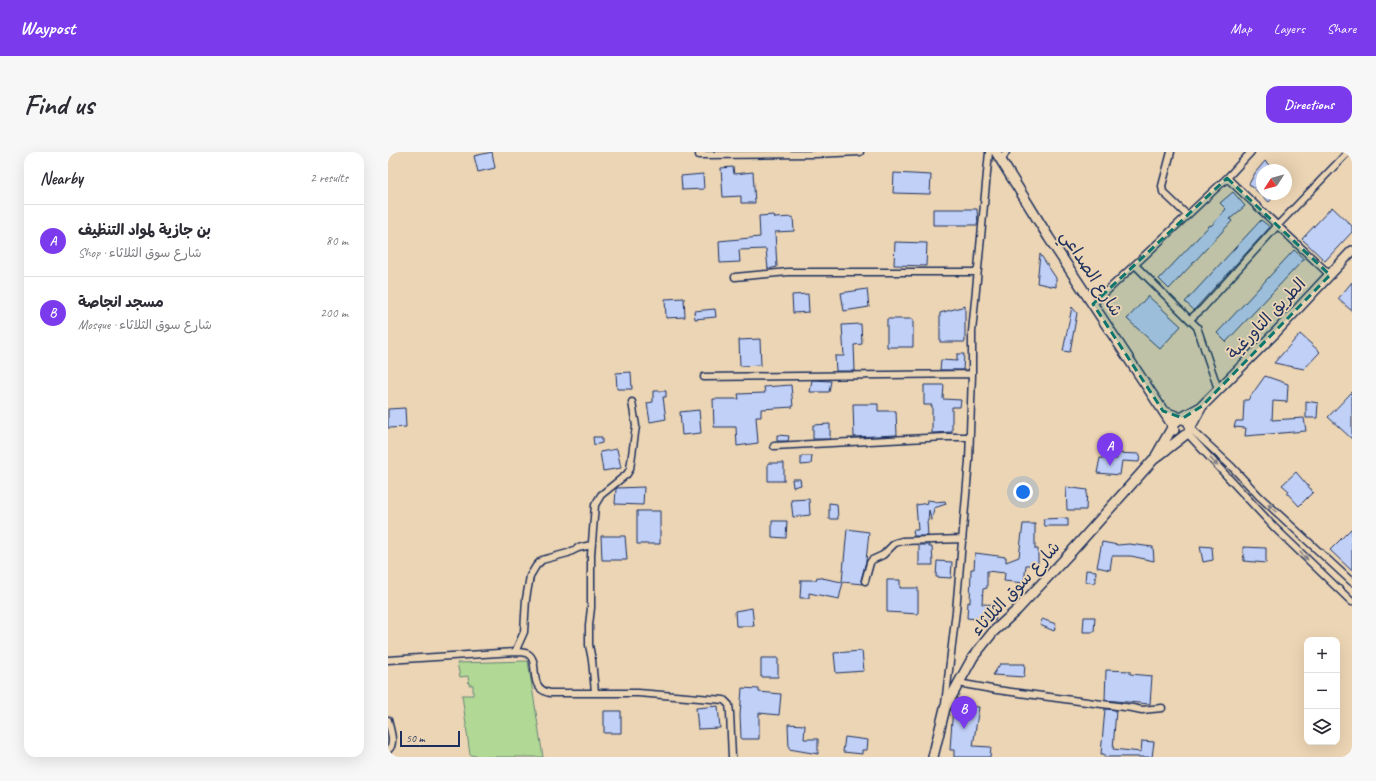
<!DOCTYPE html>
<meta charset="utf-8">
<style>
body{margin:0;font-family:Caveat,"Playpen Sans Arabic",sans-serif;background:#f7f7f7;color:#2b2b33}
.controls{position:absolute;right:12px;bottom:12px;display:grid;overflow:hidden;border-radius:8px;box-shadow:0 4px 16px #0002}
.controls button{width:36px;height:36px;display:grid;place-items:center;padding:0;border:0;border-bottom:1px solid #e1e1e2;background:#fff;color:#2b2b33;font:20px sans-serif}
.compass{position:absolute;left:868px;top:12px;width:36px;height:36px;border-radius:50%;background:#fff;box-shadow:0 4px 16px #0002;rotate:234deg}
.scale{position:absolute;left:12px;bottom:10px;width:60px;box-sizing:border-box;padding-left:4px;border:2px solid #1b2f5e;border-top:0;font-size:11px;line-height:14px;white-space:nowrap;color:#1b2f5e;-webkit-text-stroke:3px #ecd5b4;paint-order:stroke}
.you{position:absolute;left:635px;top:340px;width:14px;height:14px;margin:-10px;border:3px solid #fff;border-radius:50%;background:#1a73e8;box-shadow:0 0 0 6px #1a73e833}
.badge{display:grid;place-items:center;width:26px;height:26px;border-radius:50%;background:#7c3aed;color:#fff;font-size:13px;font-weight:700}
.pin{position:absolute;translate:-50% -33px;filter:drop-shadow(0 1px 2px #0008)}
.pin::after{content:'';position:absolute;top:21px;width:14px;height:12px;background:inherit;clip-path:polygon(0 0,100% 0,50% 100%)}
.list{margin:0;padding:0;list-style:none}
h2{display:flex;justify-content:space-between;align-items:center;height:52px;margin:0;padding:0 16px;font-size:17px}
h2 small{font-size:13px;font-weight:400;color:#7c7c81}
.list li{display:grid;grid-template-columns:26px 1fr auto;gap:12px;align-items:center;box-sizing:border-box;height:72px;padding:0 16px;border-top:1px solid #e1e1e2}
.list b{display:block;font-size:15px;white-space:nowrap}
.list p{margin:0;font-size:13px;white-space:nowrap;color:#7c7c81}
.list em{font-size:13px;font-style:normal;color:#7c7c81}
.icon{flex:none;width:22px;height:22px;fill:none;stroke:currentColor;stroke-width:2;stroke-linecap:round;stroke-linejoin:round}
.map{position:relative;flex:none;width:964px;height:605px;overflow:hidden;border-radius:12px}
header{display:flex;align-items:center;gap:24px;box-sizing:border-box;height:56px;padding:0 20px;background:#7c3aed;color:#fff}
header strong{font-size:19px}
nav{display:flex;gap:22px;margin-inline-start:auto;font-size:14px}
.intro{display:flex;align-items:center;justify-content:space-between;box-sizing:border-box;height:96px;padding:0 24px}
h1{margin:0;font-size:28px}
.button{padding:10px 18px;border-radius:12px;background:#7c3aed;color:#fff;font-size:14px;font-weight:700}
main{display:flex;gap:24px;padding:0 24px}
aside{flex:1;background:#fff;border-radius:12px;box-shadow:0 4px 16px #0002}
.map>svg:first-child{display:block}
.green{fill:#b1d894;stroke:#668479}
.building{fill:#c1d0f6;stroke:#1b2f5e}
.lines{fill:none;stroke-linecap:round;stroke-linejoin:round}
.street-casing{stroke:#1b2f5e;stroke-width:9}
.secondary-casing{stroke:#1b2f5e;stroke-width:12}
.street{stroke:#ecd5b4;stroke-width:6}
.secondary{stroke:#ecd5b4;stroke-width:9}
.oneway{fill:#848289}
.marked{fill:#0f766e;fill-opacity:0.2;stroke:#0f766e;stroke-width:3;stroke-dasharray:8 5;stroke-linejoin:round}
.labels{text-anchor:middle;stroke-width:3.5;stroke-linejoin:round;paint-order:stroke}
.street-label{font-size:17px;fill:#1b2f5e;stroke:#ecd5b4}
</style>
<header>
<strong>Waypost</strong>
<nav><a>Map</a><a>Layers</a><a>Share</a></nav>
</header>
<div class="intro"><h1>Find us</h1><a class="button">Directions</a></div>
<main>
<aside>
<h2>Nearby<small>2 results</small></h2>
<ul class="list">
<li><span class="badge">A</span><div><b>بن جازية لمواد التنظيف</b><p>Shop · شارع سوق الثلاثاء</p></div><em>80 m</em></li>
<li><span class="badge">B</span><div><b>مسجد انجاصة</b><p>Mosque · شارع سوق الثلاثاء</p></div><em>200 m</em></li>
</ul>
</aside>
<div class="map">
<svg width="964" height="605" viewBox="0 0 964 605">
<rect width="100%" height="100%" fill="#ecd5b4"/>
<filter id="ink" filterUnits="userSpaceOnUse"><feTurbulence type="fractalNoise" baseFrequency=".025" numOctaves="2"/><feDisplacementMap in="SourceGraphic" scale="8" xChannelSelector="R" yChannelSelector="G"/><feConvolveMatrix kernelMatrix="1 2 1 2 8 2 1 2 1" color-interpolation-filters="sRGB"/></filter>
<g filter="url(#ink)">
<path class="green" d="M140 509 155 605H94L82 603 74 543H85V533H81L80 524 72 525 69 511Z"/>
<path class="building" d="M104 0 107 16 90 20 86 4Z
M877 9 886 18H874V42H888L881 50 861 32 867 21Z
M345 15 346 22 365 20 367 51H353V44L335 45 333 16Z
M506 21 543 23 542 42 505 41Z
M315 22 316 37 294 38 293 24Z
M845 40 857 54 842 67 844 69 781 137 771 127 822 73 823 74 838 57 832 51Z
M944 55 964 74V80L937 109 914 87Z
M545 57H589L590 73H545Z
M386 63 387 66 405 65 406 79 387 80 389 115 380 117 378 97 351 98 352 110 332 111 331 89 372 85 371 64Z
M873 68 882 75 806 158 797 150Z
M507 90 539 91 538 114 506 113Z
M906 98 916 107 838 190 829 181Z
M652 102 668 126V135L649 131Z
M964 130V159L950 147Z
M479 137 481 155 456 159 453 141Z
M420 142 421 160 405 161 404 143Z
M760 144 793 174 772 197 739 167Z
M296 146 297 165 278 166 277 147Z
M577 154V190H552V161Z
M684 155 689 161 682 200 675 199Z
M327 157 328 165 307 167 306 159Z
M499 167H525V195H499Z
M473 172 474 192 466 193 467 219H448L447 204H456L454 173Z
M912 182 932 200 916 217 886 211Z
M372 187 373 213 352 214 351 188Z
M569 202H576L575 218H552L553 208 569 209Z
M243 220 244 237H229L228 221Z
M877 224 900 232 899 250 885 249 884 268 916 266 918 279 857 284 858 276 846 275 848 269H855L856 248H860Z
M424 228 443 229 441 240H422Z
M403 233 405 255 373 257V265H368L370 291 349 294 348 275H326L325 247H351L350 242 377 241 376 235Z
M536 233H556L555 247 573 248 572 255H564V280L544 281V253H536Z
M265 239H278V245H275L278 267 262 270 259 251 265 250Z
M964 240V287L940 265Z
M918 249 930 251 929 266H918Z
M465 252H490V259H508L509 283 466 285Z
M17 256 18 275 0 276V257Z
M311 258 313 281 294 283 292 260Z
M442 272V287H425V273Z
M389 283 401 284 400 289H389Z
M205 285H214V291L206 293Z
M229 297 233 316 215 319 212 300Z
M728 301 752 302 751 310 734 309 732 323 709 321 712 306 729 307Z
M413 304H424L423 312 413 313Z
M380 311H396V329H380Z
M908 320 925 340 911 354 899 341 901 339 894 333Z
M404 327H412L413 333 405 335Z
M256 335 255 353 227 352 228 337 229 336Z
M678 335 699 338 698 358H679Z
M421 347 422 363 405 365 403 348Z
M539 348 547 349V350L557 349 558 352 546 356 544 368H543L541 358 540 369H539L540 384H526L525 378H530L528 353 540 351Z
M441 351 449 352 450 367H441Z
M249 359H272V392H249Z
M680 366V374H657L655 367Z
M384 369H399L398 386 384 385Z
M635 372H647V397H650V413H638L636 431 616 429 617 421 599 419V436L595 437 594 452 611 453 607 469 579 466 580 450 582 451 583 417H586L587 401 618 405V410L631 405Z
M964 376V419L942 398Z
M459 377 481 380 478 409 473 428 474 432 455 430 451 447 421 441V446H412L413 428H428L429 425 454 430Z
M213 384H237L239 408H214Z
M714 390 730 393 741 392 765 395 766 409 743 404H724L722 418 709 415Z
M531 393H541V395H544L545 413H531Z
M812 394 824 395 825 408 815 410Z
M855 395 878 396V411L856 409Z
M549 409 564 410 563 426 548 425Z
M698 418 708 419 707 431 697 430Z
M499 428H512V436H530V462L499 460Z
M364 456 366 474H348L347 459Z
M696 465H707L706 480H695Z
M654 467 668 472 666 479 652 473Z
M474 499 476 519 448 521 446 501Z
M373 506H390V525H373Z
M612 512H637L636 525 605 523Z
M718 518 742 519V522L764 524 762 552 717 548Z
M354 536 371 537V540L393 542 391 563 371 561V587H353V585L352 563Z
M565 553 591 555 585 594 603 595 602 605H566V598H562Z
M330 554 332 576 310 577 308 556Z
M717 557 728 558 725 597 753 600 754 589 766 590 764 605H716V602H713Z
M216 559H233V581H216Z
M400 572 417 573 416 587H430V602L401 597Z
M457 585 480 588 479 598H474V602L455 600Z"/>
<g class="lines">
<defs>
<path id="street" d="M783 0 774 34 775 40 799 63
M311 3 427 2 472 0
M613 9 618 0
M839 26 942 123
M747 113 809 175 830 237
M347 125 400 120H589
M705 152 839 26 863 0
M802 167 814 157 890 73 960 0
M316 225 584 222
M802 276 844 315 871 344 964 430
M799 281 886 375 964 450
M386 294 558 285H582
M477 429 482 411 484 408 495 403 507 391 514 389 574 387
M127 500 136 480 138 447 142 424 148 414 154 408 180 401 190 396 203 393
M0 508 127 500C131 500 137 500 140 502 153 510 138 536 162 541H250L336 548 341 553 342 561 344 605
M570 531 609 538 744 556 754 558 774 556
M207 540 204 508 201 493V473L203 456V403L207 353 213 343 239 322 242 317 248 274 244 250
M557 552 568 459 581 309 584 222V180L601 0
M0 568C2 577 8 593 0 598"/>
<path id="secondary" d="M608 0 661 86 785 274 768 304
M775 259 800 269 802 274 801 279
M802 276 814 254 889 179 964 99
M786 278V272C789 267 806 259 813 255
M545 605 557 556 585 505 605 480 629 458 684 399 765 308 797 283"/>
</defs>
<use href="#street" class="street-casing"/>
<use href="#secondary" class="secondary-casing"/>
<use href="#street" class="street"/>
<use href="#secondary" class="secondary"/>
</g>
<defs><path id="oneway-solid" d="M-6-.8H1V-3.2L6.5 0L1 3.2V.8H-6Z"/></defs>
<g class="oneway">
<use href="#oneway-solid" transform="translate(826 310) rotate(47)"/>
<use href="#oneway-solid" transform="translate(884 356) rotate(-137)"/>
<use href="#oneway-solid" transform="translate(916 404) rotate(44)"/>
</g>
</g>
<path class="marked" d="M839 26 942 123 814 254 795 266 775 259 705 152Z"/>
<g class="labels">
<g class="street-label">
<text transform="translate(704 121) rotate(57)" y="6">شارع الصداعي</text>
<text transform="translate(878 166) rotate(-46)" y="6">الطريق التاورغية</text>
<text transform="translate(627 436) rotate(-47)" y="6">شارع سوق الثلاثاء</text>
</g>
</g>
</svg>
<div class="controls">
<button>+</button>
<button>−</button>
<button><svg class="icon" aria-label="layers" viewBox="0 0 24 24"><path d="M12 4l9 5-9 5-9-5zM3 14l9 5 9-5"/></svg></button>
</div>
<svg class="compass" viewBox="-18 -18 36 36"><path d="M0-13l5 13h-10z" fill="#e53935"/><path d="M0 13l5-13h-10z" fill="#7c7c81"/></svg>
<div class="scale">50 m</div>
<div class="you"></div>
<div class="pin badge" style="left:722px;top:314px">A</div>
<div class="pin badge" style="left:576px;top:577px">B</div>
</div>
</main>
